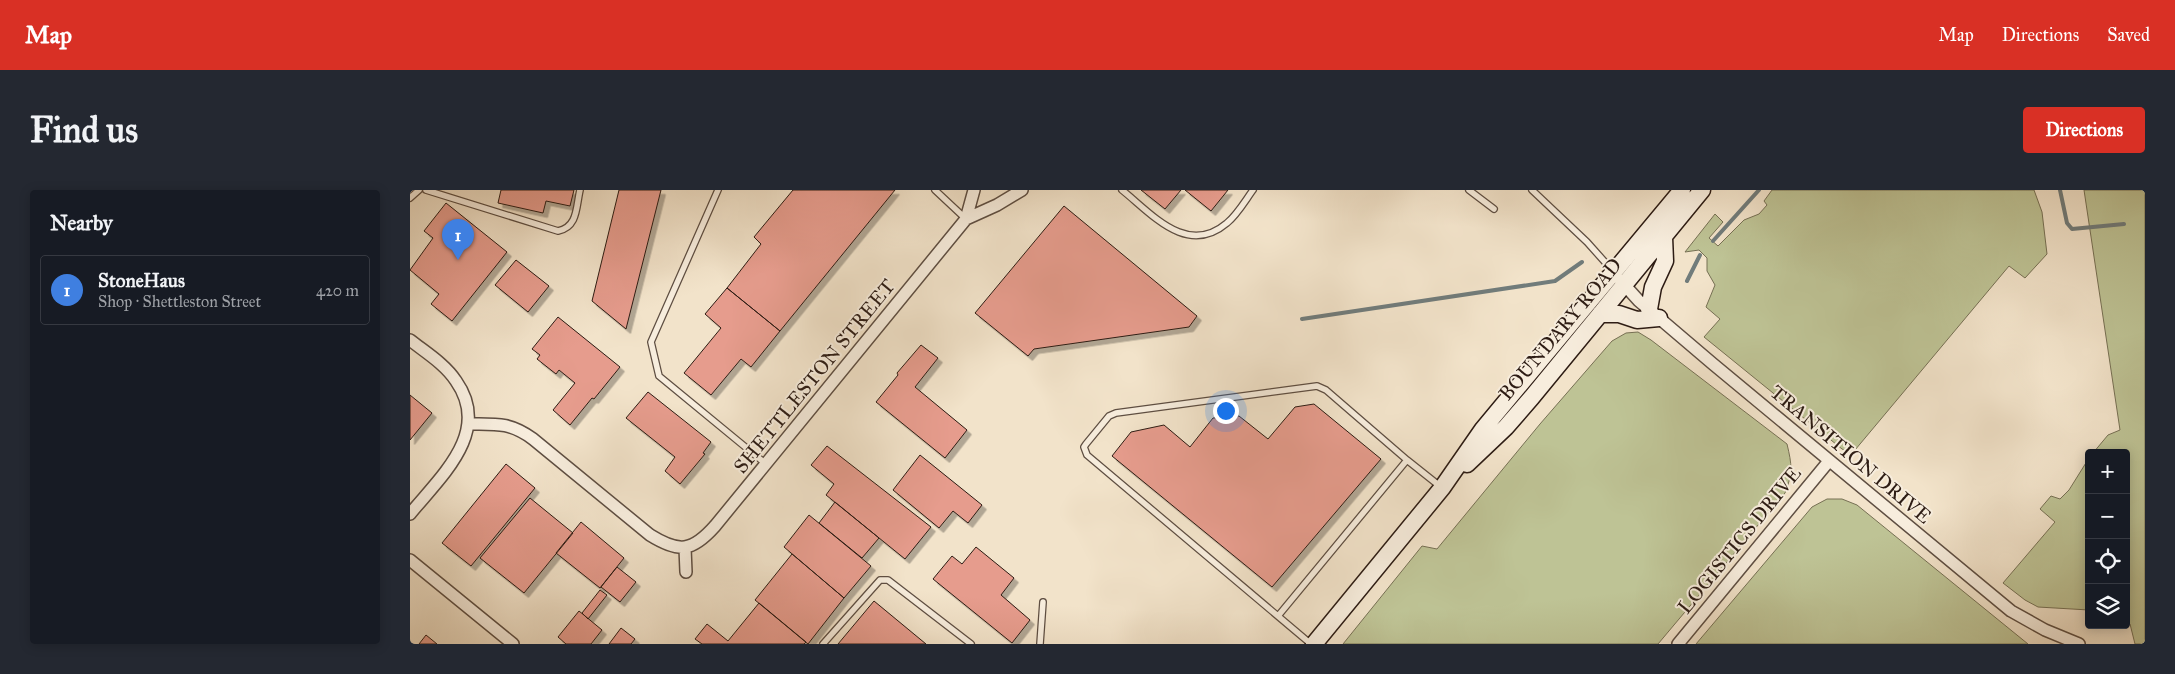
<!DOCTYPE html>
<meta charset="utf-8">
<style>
body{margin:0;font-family:"IM FELL Great Primer",serif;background:#242831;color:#f1f3f6}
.controls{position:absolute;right:15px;bottom:15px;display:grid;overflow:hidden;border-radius:5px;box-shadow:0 2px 12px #0003}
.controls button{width:45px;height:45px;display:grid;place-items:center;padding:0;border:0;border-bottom:1px solid #363941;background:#171b24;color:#f1f3f6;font:25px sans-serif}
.you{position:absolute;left:815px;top:220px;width:18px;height:18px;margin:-12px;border:4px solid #fff;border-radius:50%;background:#1a73e8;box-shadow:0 0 0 8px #1a73e833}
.badge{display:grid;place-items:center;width:32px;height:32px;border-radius:50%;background:#d93025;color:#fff;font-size:16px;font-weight:700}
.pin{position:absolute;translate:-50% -41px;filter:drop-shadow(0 1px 2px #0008)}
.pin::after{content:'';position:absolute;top:26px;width:18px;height:15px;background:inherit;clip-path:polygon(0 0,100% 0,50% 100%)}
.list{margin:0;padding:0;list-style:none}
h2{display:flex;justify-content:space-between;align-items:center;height:65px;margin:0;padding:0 20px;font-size:21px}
h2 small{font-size:16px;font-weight:400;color:#9ea1a6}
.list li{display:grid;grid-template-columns:32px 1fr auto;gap:15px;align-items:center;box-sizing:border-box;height:70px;margin:0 10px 10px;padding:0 10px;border:1px solid #363941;border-radius:5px}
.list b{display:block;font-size:19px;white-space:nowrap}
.list p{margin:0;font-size:16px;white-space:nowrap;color:#9ea1a6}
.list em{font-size:16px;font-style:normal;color:#9ea1a6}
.icon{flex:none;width:28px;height:28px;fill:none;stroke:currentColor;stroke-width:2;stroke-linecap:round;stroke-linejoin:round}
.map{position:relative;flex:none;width:1735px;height:454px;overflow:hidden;border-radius:5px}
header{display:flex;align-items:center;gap:30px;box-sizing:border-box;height:70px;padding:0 25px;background:#d93025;color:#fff}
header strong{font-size:24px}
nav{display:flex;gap:28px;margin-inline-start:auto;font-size:18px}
.intro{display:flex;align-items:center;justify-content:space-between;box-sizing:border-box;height:120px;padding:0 30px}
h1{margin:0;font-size:35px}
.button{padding:12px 22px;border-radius:5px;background:#d93025;color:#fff;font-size:18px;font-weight:700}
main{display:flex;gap:30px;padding:0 30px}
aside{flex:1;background:#171b24;border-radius:5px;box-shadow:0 2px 12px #0003}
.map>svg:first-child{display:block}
.green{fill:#bec395;stroke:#767054}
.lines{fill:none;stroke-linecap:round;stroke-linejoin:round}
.stream{stroke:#717c7b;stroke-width:4}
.building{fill:#e69c8d;stroke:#2d1c14;filter:url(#shadow)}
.lane-casing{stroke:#5e4e42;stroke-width:8}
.street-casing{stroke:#5e4e42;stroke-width:14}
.secondary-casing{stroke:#2d1c14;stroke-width:19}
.lane{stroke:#f7eddd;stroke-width:5.5}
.street{stroke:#f7eddd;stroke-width:11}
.secondary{stroke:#f7eddd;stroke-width:16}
.labels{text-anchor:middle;stroke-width:4;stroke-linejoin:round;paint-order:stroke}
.street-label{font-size:20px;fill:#2d1c14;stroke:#f7eddd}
</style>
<header>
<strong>Map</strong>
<nav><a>Map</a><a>Directions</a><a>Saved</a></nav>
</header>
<div class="intro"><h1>Find us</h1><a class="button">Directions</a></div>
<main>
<aside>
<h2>Nearby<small></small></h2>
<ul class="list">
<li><span class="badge" style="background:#3f7fe0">1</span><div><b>StoneHaus</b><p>Shop · Shettleston Street</p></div><em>420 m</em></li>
</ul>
</aside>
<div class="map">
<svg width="1735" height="454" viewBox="0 0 1735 454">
<defs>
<filter id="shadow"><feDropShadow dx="4.5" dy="4.5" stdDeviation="0" flood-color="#0004"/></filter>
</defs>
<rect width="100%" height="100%" fill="#f2e3ca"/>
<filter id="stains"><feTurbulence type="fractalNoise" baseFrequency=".004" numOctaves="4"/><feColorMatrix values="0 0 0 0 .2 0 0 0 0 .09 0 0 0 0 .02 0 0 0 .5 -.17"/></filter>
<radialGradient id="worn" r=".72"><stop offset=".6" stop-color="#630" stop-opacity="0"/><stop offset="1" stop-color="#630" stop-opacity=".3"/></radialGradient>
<path class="green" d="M1362 0H1624L1632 22 1637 64 1615 88 1599 76 1445 260 1440 263 1432 259 1294 147 1310 129 1296 117 1305 95 1297 81V68L1289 60 1275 62 1305 24 1313 32 1299 48 1308 56 1334 30 1349 24 1357 15 1354 11Z
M1674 0H1735V454H1725L1720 434 1716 431V263H1683L1698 245 1710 240Z
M1228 142 1241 150 1377 254C1382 275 1383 283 1375 303L1248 454H933L1012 356 1027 359 1130 234 1202 151 1216 143Z
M1679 268V420L1628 417 1615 410 1593 393 1645 332 1630 319 1641 306 1650 309 1659 300Z
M1417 309H1432L1447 315 1618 454H1286L1402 317Z"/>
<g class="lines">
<path class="stream" d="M1650 0 1657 33 1662 39 1714 34
M1303 51 1349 0
M1277 91 1290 65
M892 129 1145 91 1172 72"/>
</g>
<path class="building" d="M91 0H164L160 16 136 11 133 23 88 13Z
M209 0H251L216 139 182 111Z
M383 0H485L370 141 317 98 351 54 344 47Z
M731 0H771L755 19Z
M775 0H818L801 21Z
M36 13 97 62 42 131 21 114 29 104 0 80 23 48 14 41Z
M654 16 787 126 779 137 624 159 618 166 565 123Z
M106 70 139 96 118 122 85 95Z
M317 98 370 141 341 177 331 169 301 205 274 183 311 138 295 124Z
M148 127 210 177 184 209 182 208 160 235 143 220 165 193 149 180 146 184 127 169 130 165 122 159Z
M511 155 528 168 505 197 557 240 535 268 466 212 488 185 487 183Z
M238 202 301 252 293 263 295 264 270 294 255 281 265 267 216 228Z
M0 205 22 223 0 250Z
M904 214 971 269 862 397 702 266 721 242 754 235 780 257 803 228 829 226 858 249 885 217Z
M417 256 521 337 495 369 416 305 424 294 401 275Z
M510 265 572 315 558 333 543 321 529 338 483 300Z
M96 274 125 298 61 376 32 353Z
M120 308 163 343 114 403 70 368Z
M425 312 469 348 452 368 409 333Z
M399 325 461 376 434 408 374 357Z
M171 332 214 368 190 398 146 363Z
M566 357 604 388 591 405 620 430 602 453 523 389 542 366 552 374Z
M382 364 434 408 398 454 345 410Z
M207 377 226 392 210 412 191 397Z
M190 400 197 405 178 429 172 423Z
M464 411 516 454H428Z
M349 413 396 452 394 454H292L285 449 297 434 318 451Z
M169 421 192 440 181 454H156L148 447Z
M211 438 225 449 221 454H199Z
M16 445 27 454H9Z"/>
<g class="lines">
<defs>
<path id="lane" d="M16 0 148 41C168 37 166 17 170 0
M308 0 241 152 249 186 356 274
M525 0 556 29
M712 0C742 24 777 67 817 33 827 25 835 11 843 0
M1059 0 1084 19
M1122 0 1177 52 1202 80
M0 8 9 0
M868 426 997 270
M413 454 470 390H478L561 454
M630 454 633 412
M901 454 677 265 674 257 676 254 699 226 706 223 907 196 916 200 997 270 1031 297"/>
<path id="street" d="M556 29 587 15 612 0
M1210 90 1229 111 1303 174 1601 421 1635 440 1669 454
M0 150C15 162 35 174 46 191 82 242 31 286 0 324
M58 234C86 234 100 232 123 249L240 345C269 363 282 362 305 336L556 29 564 0
M275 358 276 382
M0 370 103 454
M1268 454 1419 271"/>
<path id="secondary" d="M1239 119 1243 97 1255 71 1254 47
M1190 124H1209L1227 130 1249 128
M1057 274 1096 237 1122 207 1292 0
M904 454 1032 298 1073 239 1272 0"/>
</defs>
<use href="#lane" class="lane-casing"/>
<use href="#street" class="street-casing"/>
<use href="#secondary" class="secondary-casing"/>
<use href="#lane" class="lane"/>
<use href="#street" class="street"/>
<use href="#secondary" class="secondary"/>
</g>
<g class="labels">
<g class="street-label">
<text transform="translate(1150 139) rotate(-50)" y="7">BOUNDARY ROAD</text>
<text transform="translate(404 186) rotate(-51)" y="7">SHETTLESTON STREET</text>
<text transform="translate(1441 264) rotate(40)" y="7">TRANSITION DRIVE</text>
<text transform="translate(1329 350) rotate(-51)" y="7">LOGISTICS DRIVE</text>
</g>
</g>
<rect width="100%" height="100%" filter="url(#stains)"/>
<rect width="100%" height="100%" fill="url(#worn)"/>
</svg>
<div class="controls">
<button>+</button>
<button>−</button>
<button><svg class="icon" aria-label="locate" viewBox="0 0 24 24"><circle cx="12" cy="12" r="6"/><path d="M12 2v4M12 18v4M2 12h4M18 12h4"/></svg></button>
<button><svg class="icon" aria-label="layers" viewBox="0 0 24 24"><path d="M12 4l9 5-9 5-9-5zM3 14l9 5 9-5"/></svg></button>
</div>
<div class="you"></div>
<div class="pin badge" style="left:48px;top:70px;background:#3f7fe0">1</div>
</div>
</main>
